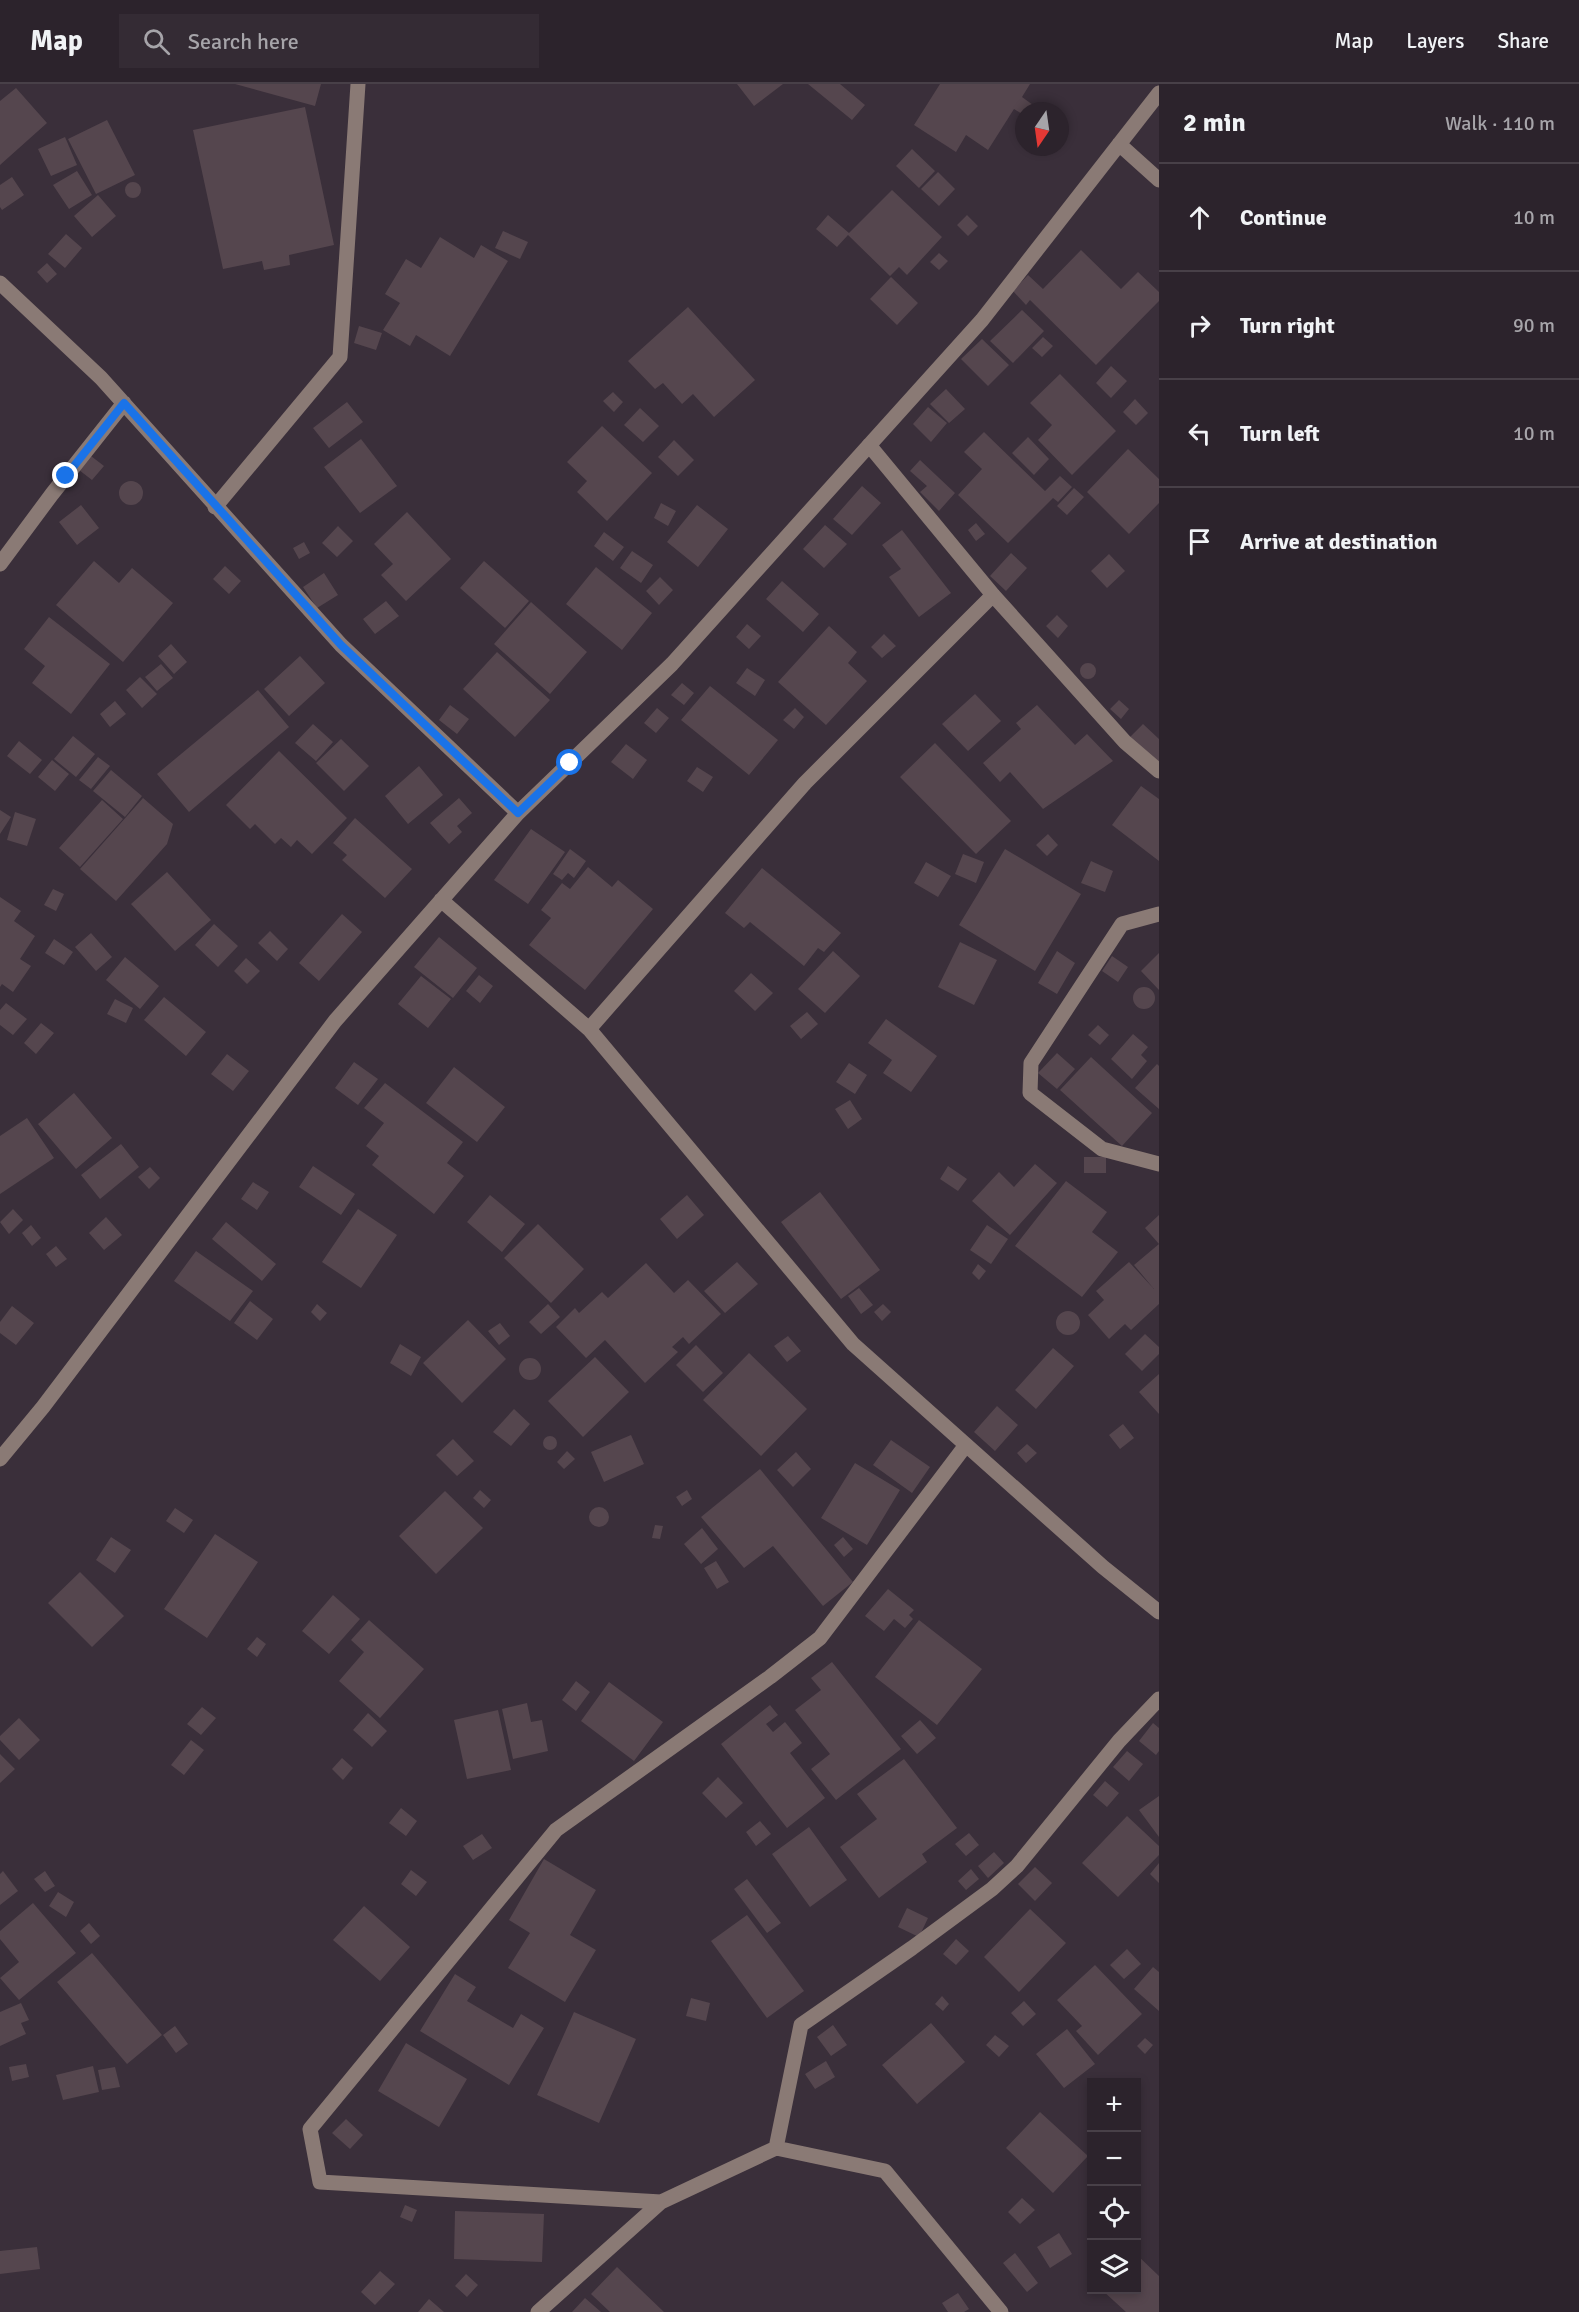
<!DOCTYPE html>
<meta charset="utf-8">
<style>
body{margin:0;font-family:Signika,sans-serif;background:#342b34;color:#f1f3f6}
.controls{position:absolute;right:18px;bottom:18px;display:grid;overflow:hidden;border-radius:0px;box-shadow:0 3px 9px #0003}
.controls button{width:54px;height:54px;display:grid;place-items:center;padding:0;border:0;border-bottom:2px solid #484048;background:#2c232c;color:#f1f3f6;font:30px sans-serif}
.compass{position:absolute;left:1015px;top:18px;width:54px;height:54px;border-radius:50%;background:#2c232c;box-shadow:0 3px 9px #0003;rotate:193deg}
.stop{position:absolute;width:18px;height:18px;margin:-14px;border:4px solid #1a73e8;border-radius:50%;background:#fff}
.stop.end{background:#1a73e8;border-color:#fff;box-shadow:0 2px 6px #0008}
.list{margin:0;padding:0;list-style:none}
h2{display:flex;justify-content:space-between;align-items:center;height:78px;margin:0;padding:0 24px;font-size:26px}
h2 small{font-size:20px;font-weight:400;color:#a6a4a9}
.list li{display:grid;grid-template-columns:39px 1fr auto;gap:18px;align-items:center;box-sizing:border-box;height:108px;padding:0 24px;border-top:2px solid #484048}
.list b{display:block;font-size:22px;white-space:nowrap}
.list em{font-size:20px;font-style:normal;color:#a6a4a9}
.icon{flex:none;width:33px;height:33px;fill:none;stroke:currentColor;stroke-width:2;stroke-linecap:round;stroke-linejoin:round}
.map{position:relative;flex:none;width:1159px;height:2228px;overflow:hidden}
header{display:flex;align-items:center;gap:36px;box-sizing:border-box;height:84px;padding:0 30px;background:#2c232c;border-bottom:2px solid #484048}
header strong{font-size:28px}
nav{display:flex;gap:33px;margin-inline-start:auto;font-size:21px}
.search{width:420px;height:54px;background:#342b34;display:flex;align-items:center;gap:15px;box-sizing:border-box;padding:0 21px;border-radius:0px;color:#a6a4a9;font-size:22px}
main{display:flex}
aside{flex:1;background:#2c232c}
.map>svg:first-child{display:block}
.building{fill:#55464e}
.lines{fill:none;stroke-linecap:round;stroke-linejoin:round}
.minor{stroke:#8a7a75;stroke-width:15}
.route{stroke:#1a73e8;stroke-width:8}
</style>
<header>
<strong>Map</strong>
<div class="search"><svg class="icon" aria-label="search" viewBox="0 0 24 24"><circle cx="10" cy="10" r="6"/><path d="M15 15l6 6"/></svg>Search here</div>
<nav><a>Map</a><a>Layers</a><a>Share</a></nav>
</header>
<main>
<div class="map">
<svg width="1159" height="2228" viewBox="0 0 1159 2228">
<rect width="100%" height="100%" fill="#3a2f3a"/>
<path class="building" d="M235 0H321L315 22Z
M737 0H783L754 22Z
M808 0H840L865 21 852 36Z
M940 0H1030L1022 13 1033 21 1029 27H1024V31L1014 25 988 66 966 51 956 68 914 41Z
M16 4 47 39 0 81V17Z
M305 23 334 161 289 171 290 181 264 186 262 177 223 185 193 46Z
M107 36 135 91 96 110 68 55Z
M65 53 77 81 51 92 38 65Z
M912 65 935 87 919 104 896 82Z
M77 87 92 111 69 125 53 101Z
M938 88 955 105 939 122 921 105Z
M12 93 24 111 2 126 0 123V101Z
M125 106a8 8 0 1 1 16 0a8 8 0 1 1-16 0Z
M892 106 942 153 907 191 899 183 890 192 848 151 837 163 816 145 828 131 849 149Z
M98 111 116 132 92 153 74 132Z
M967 131 978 142 968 152 957 141Z
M503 147 528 158 520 175 495 164Z
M66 150 82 164 65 184 48 170Z
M440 153 474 174 481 161 508 177 450 272 416 251 410 262 383 246 400 219 385 210 406 175 421 184Z
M1081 166 1121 205 1138 188 1159 208V217L1096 281 1030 216 1026 221 1013 207 1028 191 1043 205Z
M939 169 948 177 939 186 930 178Z
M47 179 57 190 47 199 37 188Z
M891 193 918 219 897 241 870 215Z
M688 223 755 296 714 333 693 310 682 320 663 299 655 305 628 277Z
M1022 226 1044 247 1013 279 990 257Z
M359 242 382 249 376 266 354 259Z
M1043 253 1053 262 1042 273 1032 264Z
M982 255 1009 281 988 302 961 275Z
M1111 282 1127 297 1111 314 1096 299Z
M1060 290 1116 347 1072 391 1038 356 1052 341 1030 319Z
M946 305 965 325 949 339 930 320Z
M613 308 623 318 614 328 603 317Z
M1135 315 1148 329 1136 341 1123 328Z
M347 318 363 338 329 364 313 344Z
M928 323 947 339 931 358 913 340Z
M640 324 659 342 643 358 624 341Z
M602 342 652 389 607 437 577 408 587 397 567 378Z
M984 348 1045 407 1060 392 1072 403 1058 418 1053 414 1008 459 958 411 982 385 964 368Z
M1028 353 1049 375 1034 391 1012 369Z
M361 355 397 402 360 429 324 383Z
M674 356 694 376 678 392 658 373Z
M1128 365 1159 395V419L1129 450 1087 408Z
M91 372 104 382 92 396 79 386Z
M920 376 955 409 939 427 920 408 927 402 910 387Z
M119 409a12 12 0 1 1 24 0a12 12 0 1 1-24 0Z
M862 402 881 419 852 451 833 435Z
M1074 404 1084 413 1067 431 1057 422Z
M661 419 676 427 668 442 654 434Z
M81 421 99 444 77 461 59 438Z
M697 421 728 445 698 483 667 458Z
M407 428 451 475 406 517 381 491 393 480 374 460Z
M976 439 985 450 976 457 968 446Z
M825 441 847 460 824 484 803 465Z
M338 442 353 457 337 473 322 459Z
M902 446 951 509 919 533 889 493 901 485 882 461Z
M604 448 624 463 613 477 594 462Z
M304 458 310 469 299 475 293 464Z
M632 467 653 481 641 499 620 484Z
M1011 469 1027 484 1006 507 990 492Z
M1109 470 1125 487 1107 504 1091 487Z
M94 477 119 499 132 484 173 519 123 578 56 521Z
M484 477 529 517 505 544 460 504Z
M225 482 241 497 229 510 213 495Z
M596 483 652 529 622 566 566 520Z
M324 489 338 511 317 524 303 503Z
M660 493 673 506 659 521 646 507Z
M782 497 819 530 803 548 766 515Z
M386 517 399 532 375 550 363 535Z
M531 518 587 568 550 610 494 560Z
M1057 531 1068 542 1058 554 1046 542Z
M49 533 110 580 71 630 32 599 45 582 24 565Z
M747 540 761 552 749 565 736 553Z
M829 542 857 568 848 579 867 597 826 641 778 598Z
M884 550 896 562 882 574 871 563Z
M171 560 187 578 174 590 158 572Z
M497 568 550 616 515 653 463 605Z
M300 572 325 599 289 632 264 605Z
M1080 587a8 8 0 1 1 16 0a8 8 0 1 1-16 0Z
M161 580 173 594 157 607 145 593Z
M747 584 765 596 755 612 736 599Z
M140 593 157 610 142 624 126 606Z
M682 599 694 609 684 621 671 611Z
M710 602 778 656 749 691 681 636Z
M258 606 289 643 189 728 157 690Z
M975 610 1001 637 968 667 942 640Z
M1119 616 1129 625 1121 635 1110 625Z
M115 617 126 630 110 643 100 630Z
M450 621 469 635 457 650 439 636Z
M1037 621 1075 661 1087 650 1113 677 1043 725 1010 688 1000 698 983 679 1021 645 1016 639Z
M657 624 669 634 656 649 644 639Z
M795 624 804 633 794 645 783 636Z
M313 640 333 658 316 677 295 659Z
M1143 640 1159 655V678L1129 654Z
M73 652 95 670 76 693 54 675Z
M341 655 369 682 344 707 316 679Z
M19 657 42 676 30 690 7 672Z
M935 659 1011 737 976 770 900 693Z
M626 660 647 676 633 695 611 678Z
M279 667 347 734 312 770 297 756 291 763 281 754 275 760 255 740 250 745 226 721Z
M98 673 110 682 91 705 79 696Z
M52 676 69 690 55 707 38 693Z
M419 682 443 711 408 740 385 712Z
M697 683 713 693 703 708 687 697Z
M111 686 142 712 125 733 93 707Z
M1141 702 1159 715V777L1112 741Z
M143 714 173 740 167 760 116 817 80 785Z
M459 714 472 729 457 742 462 748 449 760 430 739Z
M102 716 123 735 80 783 59 764Z
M0 726 11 733 0 750Z
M15 728 36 735 27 762 7 756Z
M355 734 412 785 385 814 342 776 347 771 333 759Z
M531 745 565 768 528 820 494 796Z
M1048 750 1058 761 1047 772 1036 761Z
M570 765 586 777 574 794 568 789 562 796 553 790Z
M1005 765 1081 810 1035 887 959 841Z
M963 770 984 778 976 799 955 790Z
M1091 777 1113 787 1105 808 1081 799Z
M926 778 951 792 938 813 914 799Z
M588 783 612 803 618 796 653 825 585 906 529 861 551 834 541 826 562 799 570 805Z
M762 784 841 849 824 868 818 864 804 882 750 838 744 844 725 829Z
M167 788 211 836 175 867 131 820Z
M53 805 64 810 56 827 44 821Z
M0 813 21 827 14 837 35 852 20 875 31 882 13 908 2 900 0 903Z
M342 830 362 848 319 897 299 879Z
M214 840 238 862 218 883 195 861Z
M270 847 288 865 277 877 258 859Z
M91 849 112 873 96 887 75 863Z
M439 853 477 884 453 914 414 883Z
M54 855 73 868 64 881 45 869Z
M960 858 997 876 974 921 938 903Z
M833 867 860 892 825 929 798 905Z
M1057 867 1075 879 1057 910 1038 899Z
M1159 869V906L1141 887Z
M1112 872 1128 883 1118 898 1102 887Z
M125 873 159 902 140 925 106 896Z
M246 874 260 887 247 900 234 887Z
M751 889 773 909 755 927 734 907Z
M479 891 493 902 480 919 466 907Z
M421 892 451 915 428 944 398 920Z
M1133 914a11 11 0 1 1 22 0a11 11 0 1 1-22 0Z
M164 913 206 948 186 972 144 936Z
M115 915 133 924 126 939 107 930Z
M6 919 27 935 13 951 0 941V926Z
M807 928 818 940 801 955 790 942Z
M886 935 937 972 911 1008 883 989 892 976 868 959Z
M41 939 54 949 36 970 24 959Z
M1098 941 1109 951 1100 961 1088 951Z
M1133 950 1148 963 1141 971 1147 977 1132 995 1111 975Z
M1057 969 1075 985 1057 1005 1038 989Z
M227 970 249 987 233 1007 211 990Z
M1091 973 1152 1029 1122 1062 1060 1006Z
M354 978 378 995 358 1021 335 1004Z
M849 979 867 991 855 1010 836 998Z
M1157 980 1159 982V1025L1135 1004Z
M454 983 505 1023 477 1058 426 1019Z
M385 999 463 1058 447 1079 464 1092 434 1130 372 1081 379 1072 366 1062 384 1039 364 1024Z
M74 1009 112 1054 76 1085 38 1040Z
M850 1016 862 1035 848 1045 835 1025Z
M27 1034 54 1074 0 1110V1052Z
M121 1060 139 1083 100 1115 81 1091Z
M1084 1073H1106V1089H1084Z
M1035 1080 1057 1099 1010 1151 972 1117 999 1088 1014 1103Z
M313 1082 355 1110 341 1131 299 1103Z
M948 1082 967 1095 958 1107 940 1095Z
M150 1083 160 1094 149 1105 138 1093Z
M1066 1097 1107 1128 1092 1148 1118 1168 1082 1213 1015 1162Z
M253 1098 269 1108 257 1126 241 1115Z
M820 1108 880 1186 841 1215 781 1138Z
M490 1111 525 1140 502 1168 467 1138Z
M687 1111 704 1131 677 1155 660 1135Z
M13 1125 23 1136 9 1150 0 1138Z
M358 1125 397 1151 361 1204 322 1178Z
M1159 1131V1220L1131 1246 1125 1240 1109 1255 1088 1231 1104 1216 1096 1207 1129 1178 1154 1205 1134 1181 1159 1160 1145 1144Z
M106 1133 122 1151 104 1166 89 1149Z
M226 1138 276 1180 262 1197 212 1155Z
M538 1140 584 1185 551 1219 504 1174Z
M31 1141 41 1154 32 1162 22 1149Z
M987 1141 1008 1155 991 1180 970 1166Z
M56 1162 67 1175 56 1183 46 1170Z
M196 1167 253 1207 230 1237 174 1197Z
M737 1178 758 1200 725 1229 704 1207Z
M646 1179 674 1209 688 1196 721 1230 689 1260 683 1253 672 1263 678 1268 645 1299 605 1256 586 1274 556 1243 575 1224 579 1229 602 1208 608 1214Z
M978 1180 986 1187 979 1196 972 1189Z
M859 1204 873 1221 861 1230 848 1212Z
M250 1217 273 1235 257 1256 234 1239Z
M317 1220 327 1229 320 1237 311 1228Z
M548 1220 560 1233 541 1250 529 1238Z
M883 1220 891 1228 882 1237 874 1228Z
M12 1222 34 1239 16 1261 0 1249V1238Z
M1056 1239a12 12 0 1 1 24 0a12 12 0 1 1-24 0Z
M468 1236 506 1275 462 1319 423 1279Z
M500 1239 510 1252 499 1261 488 1247Z
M1145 1250 1159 1263V1270L1142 1287 1125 1270Z
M788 1252 801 1267 787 1278 774 1262Z
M400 1260 421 1273 411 1292 390 1279Z
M696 1261 723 1289 703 1308 676 1281Z
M1053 1264 1074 1282 1036 1325 1015 1306Z
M749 1269 807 1325 761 1372 703 1316Z
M595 1273 629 1308 583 1353 548 1317Z
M519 1285a11 11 0 1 1 22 0a11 11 0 1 1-22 0Z
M1159 1290V1330L1139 1308Z
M997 1322 1018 1341 995 1367 974 1348Z
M514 1325 530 1340 511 1362 493 1348Z
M1123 1340 1134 1354 1120 1365 1109 1351Z
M631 1351 644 1380 604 1398 591 1368Z
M543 1359a7 7 0 1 1 14 0a7 7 0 1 1-14 0Z
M453 1355 474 1377 457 1392 436 1371Z
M891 1356 930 1383 912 1409 873 1381Z
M1027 1360 1037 1369 1026 1379 1017 1369Z
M567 1367 575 1375 564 1385 557 1378Z
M796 1368 811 1385 793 1403 777 1386Z
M855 1379 900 1406 867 1461 821 1434Z
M760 1385 853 1498 823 1522 773 1462 744 1484 701 1433Z
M480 1406 491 1416 484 1424 473 1414Z
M687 1406 692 1415 682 1422 676 1413Z
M445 1407 483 1444 436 1490 399 1452Z
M589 1433a10 10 0 1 1 20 0a10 10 0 1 1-20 0Z
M175 1424 193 1436 184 1449 166 1437Z
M655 1441 663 1442 660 1455 652 1454Z
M702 1444 718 1465 701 1480 684 1460Z
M215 1450 258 1478 207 1554 164 1525Z
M111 1453 131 1466 115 1489 96 1476Z
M843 1453 853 1465 844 1473 834 1461Z
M716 1477 729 1498 717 1505 704 1484Z
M80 1488 124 1532 92 1563 48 1519Z
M888 1505 914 1526 909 1531 913 1535 905 1544 894 1535 884 1547 865 1532Z
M333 1511 360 1535 329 1570 302 1547Z
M369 1536 424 1585 380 1634 339 1597 364 1568 351 1556Z
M919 1536 982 1585 937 1641 875 1593Z
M257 1553 266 1560 257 1573 247 1565Z
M832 1578 901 1665 836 1716 811 1685 830 1670 795 1626 821 1606 811 1594Z
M576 1597 590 1608 576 1627 562 1616Z
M609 1598 663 1638 634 1677 581 1637Z
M527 1619 531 1638 542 1636 548 1667 513 1675 502 1625Z
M770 1621 778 1631 766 1640 773 1648 785 1638 802 1659 790 1669 825 1714 787 1744 721 1660Z
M202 1623 216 1634 201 1651 187 1640Z
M498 1626 511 1686 467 1695 454 1636Z
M368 1629 387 1647 372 1663 353 1646Z
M19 1634 40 1656 19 1676 0 1656V1652Z
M920 1636 936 1654 917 1670 901 1652Z
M1153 1639 1159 1644V1667L1156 1671 1139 1657Z
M191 1656 204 1666 184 1691 171 1681Z
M1127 1667 1143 1680 1129 1697 1113 1683Z
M0 1670 15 1685 0 1699Z
M342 1674 353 1684 343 1696 332 1685Z
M904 1675 957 1744 922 1770 927 1778 879 1814 840 1763 877 1735 857 1710Z
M718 1693 743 1719 726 1734 702 1709Z
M1105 1697 1119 1709 1107 1723 1093 1711Z
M1159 1712V1753L1139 1726Z
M401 1724 417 1737 406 1752 389 1739Z
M1127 1732 1159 1762V1771L1118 1813 1082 1779Z
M760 1737 771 1750 756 1762 746 1748Z
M809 1743 847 1796 810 1823 772 1770Z
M969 1749 979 1761 966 1772 955 1760Z
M482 1750 492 1764 473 1776 463 1762Z
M994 1768 1004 1779 988 1794 978 1782Z
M544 1775 596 1806 570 1851 596 1866 565 1918 508 1884 530 1849 509 1836Z
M1159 1779V1799L1150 1790Z
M1035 1783 1052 1799 1035 1817 1018 1800Z
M971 1785 979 1795 966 1806 958 1797Z
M411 1786 427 1798 416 1812 401 1800Z
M3 1787 18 1807 0 1821V1790Z
M45 1787 55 1802 45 1808 34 1795Z
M747 1795 781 1839 767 1849 734 1805Z
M58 1808 74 1818 66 1833 49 1822Z
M33 1819 76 1869 19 1916 0 1894 19 1878 0 1855V1847Z
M364 1822 410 1863 380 1897 333 1856Z
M907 1824 928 1834 919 1853 898 1843Z
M1030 1825 1066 1859 1019 1908 984 1873Z
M747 1831 804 1907 767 1934 711 1857Z
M89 1839 100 1852 91 1860 80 1847Z
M956 1855 969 1867 956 1881 943 1870Z
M1127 1865 1141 1880 1124 1895 1110 1881Z
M92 1869 162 1951 127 1980 57 1898Z
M1095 1881 1142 1930 1098 1971 1076 1947 1082 1942 1057 1916Z
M1153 1883 1159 1888V1927L1134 1905Z
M455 1890 476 1903 467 1917 513 1944 521 1930 544 1944 509 2001 420 1947Z
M942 1912 949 1920 943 1927 935 1920Z
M691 1914 710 1919 706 1937 686 1932Z
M1024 1917 1036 1930 1023 1942 1011 1929Z
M21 1919 29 1936 21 1939 26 1950 0 1962V1928Z
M574 1928 636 1955 599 2039 537 2011Z
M931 1939 965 1978 917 2020 882 1981Z
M833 1941 847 1961 831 1972 817 1953Z
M175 1942 188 1960 176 1969 163 1951Z
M1067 1945 1095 1980 1064 2004 1036 1970Z
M995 1951 1009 1962 999 1973 986 1961Z
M1145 1954 1153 1961 1145 1970 1137 1962Z
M406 1959 467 1995 439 2043 378 2007Z
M826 1977 835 1993 815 2005 805 1990Z
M26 1980 29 1993 12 1997 9 1983Z
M93 1982 99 2008 63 2016 56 1991Z
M115 1983 120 2003 102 2006 98 1986Z
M1040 2028 1088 2072 1053 2109 1006 2064Z
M346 2035 363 2051 350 2065 332 2049Z
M1022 2114 1035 2126 1020 2140 1008 2128Z
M405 2121 417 2126 412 2138 400 2133Z
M455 2127 544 2130 542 2178 454 2175Z
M1059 2149 1072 2170 1050 2184 1037 2163Z
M37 2163 40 2185 0 2190V2167Z
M1015 2169 1038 2199 1027 2208 1003 2179Z
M1136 2170 1159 2192V2228H1126L1102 2206H1136Z
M617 2183 664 2228H610L591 2210Z
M380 2187 395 2200 375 2221 361 2208Z
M466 2190 478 2201 467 2213 455 2202Z
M958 2209 969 2225 964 2228H948L942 2219Z
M585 2214 601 2228H572Z
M429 2215 444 2228H418Z"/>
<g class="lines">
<path class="minor" d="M1119 60 1159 96
M0 199 101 294 341 561 518 729
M869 361 993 511 1125 658 1159 687
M215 423 340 273 358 0
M0 480 52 410 124 319
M441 816 589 945 853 1260 1103 1483 1159 1528
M1159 830 1122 840 1031 979 1030 1009 1102 1065 1159 1080
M589 945 805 699 993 511
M0 1375 43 1323 335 937 518 729 672 580 982 236 1159 9
M776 2064 801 1941 912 1864 992 1805 1017 1782 1119 1657 1159 1615
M661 2118 320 2098 310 2045 556 1746 770 1593 820 1554 966 1361
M538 2228 661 2118 776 2064 885 2087 1001 2228"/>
</g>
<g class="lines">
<path class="route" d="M66 392 124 319 341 561 518 729 570 679"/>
</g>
</svg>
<div class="controls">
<button>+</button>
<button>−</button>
<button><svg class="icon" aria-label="locate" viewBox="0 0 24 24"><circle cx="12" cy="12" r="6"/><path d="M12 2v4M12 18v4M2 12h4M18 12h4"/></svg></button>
<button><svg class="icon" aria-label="layers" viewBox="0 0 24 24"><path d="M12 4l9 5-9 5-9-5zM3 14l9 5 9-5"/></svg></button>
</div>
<svg class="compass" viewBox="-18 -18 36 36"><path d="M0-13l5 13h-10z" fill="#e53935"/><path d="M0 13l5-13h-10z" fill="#a6a4a9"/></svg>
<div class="stop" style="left:570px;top:679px"></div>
<div class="stop end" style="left:66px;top:392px"></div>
</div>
<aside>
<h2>2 min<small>Walk · 110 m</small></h2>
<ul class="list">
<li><svg class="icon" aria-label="ahead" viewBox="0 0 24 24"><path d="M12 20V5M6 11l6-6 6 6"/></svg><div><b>Continue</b></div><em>10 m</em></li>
<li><svg class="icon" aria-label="right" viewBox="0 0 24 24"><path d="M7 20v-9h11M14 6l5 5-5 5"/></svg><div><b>Turn right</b></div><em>90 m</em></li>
<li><svg class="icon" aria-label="left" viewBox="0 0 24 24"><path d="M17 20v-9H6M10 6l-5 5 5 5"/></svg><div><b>Turn left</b></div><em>10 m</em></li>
<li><svg class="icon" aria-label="arrive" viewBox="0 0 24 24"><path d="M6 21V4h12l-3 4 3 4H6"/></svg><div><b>Arrive at destination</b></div></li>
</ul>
</aside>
</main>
